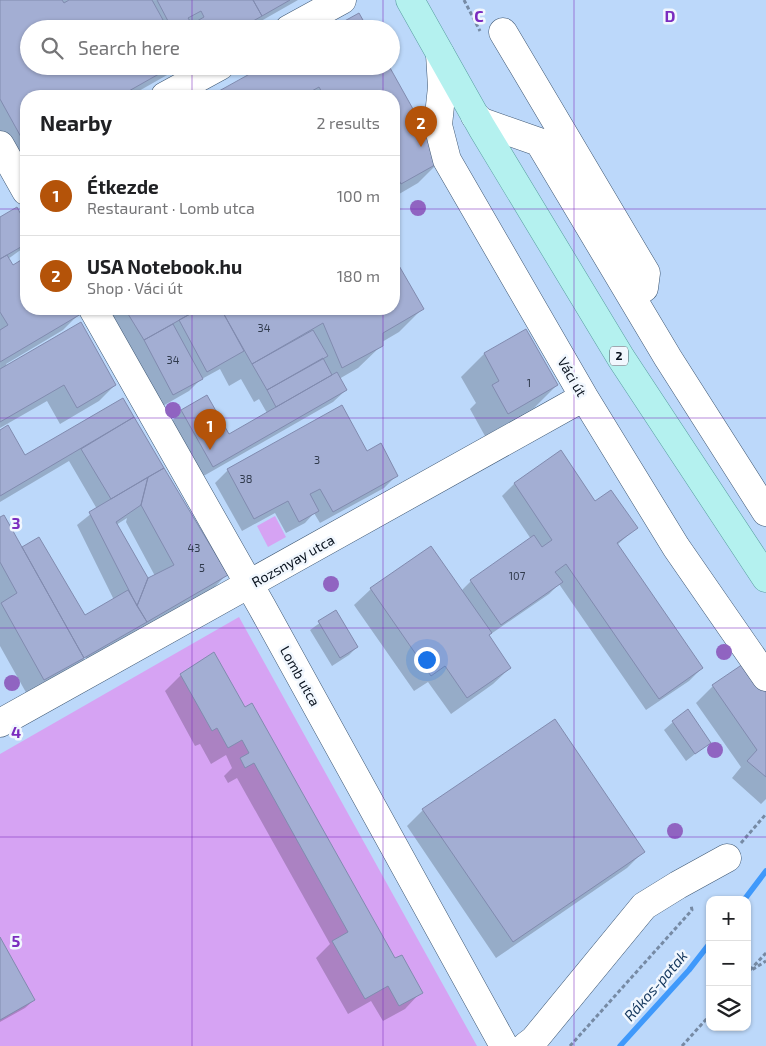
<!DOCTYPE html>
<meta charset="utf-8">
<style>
body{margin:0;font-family:"Exo 2",sans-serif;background:#f6f6f6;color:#202124}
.controls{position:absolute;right:15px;bottom:15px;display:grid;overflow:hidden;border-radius:10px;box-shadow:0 1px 4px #0004}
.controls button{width:45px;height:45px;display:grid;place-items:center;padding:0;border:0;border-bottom:1px solid #e0e0e0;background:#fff;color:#202124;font:25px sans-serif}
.you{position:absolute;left:426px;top:659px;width:18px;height:18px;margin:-12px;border:4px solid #fff;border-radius:50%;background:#1a73e8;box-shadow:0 0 0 8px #1a73e833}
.badge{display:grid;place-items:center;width:32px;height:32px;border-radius:50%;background:#b45309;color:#fff;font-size:16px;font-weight:700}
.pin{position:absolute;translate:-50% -41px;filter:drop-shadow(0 1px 2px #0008)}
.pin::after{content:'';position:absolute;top:26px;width:18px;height:15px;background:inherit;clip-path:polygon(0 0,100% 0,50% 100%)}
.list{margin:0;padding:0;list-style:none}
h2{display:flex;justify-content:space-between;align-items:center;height:65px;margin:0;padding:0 20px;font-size:21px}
h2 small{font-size:16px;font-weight:400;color:#757577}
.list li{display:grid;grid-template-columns:32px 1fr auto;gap:15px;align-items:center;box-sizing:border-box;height:80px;padding:0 20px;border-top:1px solid #e0e0e0}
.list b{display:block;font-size:19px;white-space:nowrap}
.list p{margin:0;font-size:16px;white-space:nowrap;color:#757577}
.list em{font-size:16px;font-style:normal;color:#757577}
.icon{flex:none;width:28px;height:28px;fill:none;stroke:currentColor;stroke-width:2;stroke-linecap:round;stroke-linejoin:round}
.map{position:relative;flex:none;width:766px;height:1046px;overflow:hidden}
.search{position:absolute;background:#fff;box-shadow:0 1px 4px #0004;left:20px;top:20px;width:380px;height:55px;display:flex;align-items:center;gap:12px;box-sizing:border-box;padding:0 18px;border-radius:28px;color:#757577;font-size:19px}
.panel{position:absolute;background:#fff;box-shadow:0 1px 4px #0004;left:20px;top:90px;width:380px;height:225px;border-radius:20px}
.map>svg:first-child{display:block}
.green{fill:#d6a3f3}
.shadow{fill:#0003;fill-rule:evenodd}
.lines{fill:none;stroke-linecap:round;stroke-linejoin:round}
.stream{stroke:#3f99fb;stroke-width:5.5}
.building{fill:#a3aed3;stroke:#818baf;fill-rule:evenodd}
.minor-casing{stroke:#3e5773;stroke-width:29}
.major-casing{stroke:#589da0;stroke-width:29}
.path{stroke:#768aa4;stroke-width:3;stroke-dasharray:4 2.5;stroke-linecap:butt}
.minor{stroke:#fff;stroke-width:28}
.major{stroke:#b4f1ef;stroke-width:28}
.tree{fill:#9064c1}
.grid{fill:none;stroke:#7b2cbf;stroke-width:1;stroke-opacity:0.55}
.labels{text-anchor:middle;stroke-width:5;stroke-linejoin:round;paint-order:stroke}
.number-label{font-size:11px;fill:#303a4c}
.shield{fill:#f1f7fe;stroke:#4f5762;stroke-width:1}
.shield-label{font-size:12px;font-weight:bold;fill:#0a131f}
.street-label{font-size:14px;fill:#0a131f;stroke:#f1f7fe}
.water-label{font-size:15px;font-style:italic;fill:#14375d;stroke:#f1f7fe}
.grid-label{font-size:16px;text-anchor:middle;font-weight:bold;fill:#7b2cbf;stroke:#f1f7fe;stroke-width:5;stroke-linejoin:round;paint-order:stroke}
</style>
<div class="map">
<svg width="766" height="1046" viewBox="0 0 766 1046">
<rect width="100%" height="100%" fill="#bcd8fa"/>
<path class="green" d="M275 516 286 537 268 547 257 526Z
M239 617 477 1046H0V754Z"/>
<path class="shadow" d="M0 0H298L247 29H29V66H183L130 96H26V155L11 164 0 144Z
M266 66H388L441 160 418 183 394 197V96H213Z
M16 209 26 227V246L8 259 13 267 26 259V309H76L79 314 63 330 6 364 7 366 115 385 99 401 60 424 47 401 0 428V218Z
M394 260 422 309 399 332 382 342V345L358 368 339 379 346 390 333 402 200 478 169 424 181 411 206 397 228 436 267 413 259 399 254 402 241 379 229 386 220 369 200 380 189 391 161 407 103 314 109 309H394Z
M525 331 557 385 534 408 485 436 470 409 476 403 461 377 484 354Z
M123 399 226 575 210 592 28 696 0 646V519L4 517 85 661 87 660 24 547 84 617 114 600 77 525 97 509 69 461 0 502V431L25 457ZM127 518 126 522 155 576 147 580 116 525Z
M367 452 397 475 384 488 320 523 314 513 305 523 286 533 275 513 242 531 215 483 228 470Z
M561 452 595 502 636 528 617 545 702 668 689 681 646 710 559 584 549 594 488 636 510 668 493 684 451 714 428 682 414 691 354 605 371 589 461 591 471 581 531 539 502 496 514 484Z
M335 612 357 647 349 655 332 666 310 630Z
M746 663 766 692V799L761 804 732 778 741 767 696 703 713 686Z
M181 675 245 709 395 960 421 992 405 1009 383 1021 371 1001 348 1014 316 958 330 944 237 778 228 783 224 776 232 768 226 755 211 764 200 744 195 746 165 691Z
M673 722 709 743 686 761 664 730Z
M423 810 643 852 627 868 496 958 407 826Z
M0 939 34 1000 25 1008 0 1022Z"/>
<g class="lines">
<path class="stream" d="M744 900 766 871
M620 1046 689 970 710 943"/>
</g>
<path class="building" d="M0 0H62L64 3 69 0H152L168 29H29V66H173L120 96H26V146L0 99Z
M157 0H253L262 16 239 29H168L165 23 168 21ZM201 11 204 17 192 24 188 18Z
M253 0H290L262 16Z
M359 13 368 29H330Z
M264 66H389L442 161 401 184 394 171V96H324L319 87 303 96H210Z
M17 207 26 224V244L0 259V217Z
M7 255 13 265 26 257V309H78L81 314 0 362V330L8 325 0 312V259Z
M394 257 424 309 383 333V346L342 368 323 323 252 364 221 309H394Z
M125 309H199L144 340Z
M199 309H221L244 351 207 372 179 320Z
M81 322 116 385 77 408 64 385 0 422V369Z
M173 324 203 379 173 395 144 340Z
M526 329 558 385 508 414 492 385 499 381 484 353Z
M313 330 328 356 267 390 252 364Z
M323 358 332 375 276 407 267 390Z
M337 372 347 390 213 467 181 410 207 395 229 434Z
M123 398 134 417 0 496V430L8 425 25 455Z
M342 405 367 451 381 443 398 476 333 512 320 489 310 494 319 511 299 522 288 501 254 519 227 469Z
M134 417 164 468 111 499 81 449Z
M561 450 595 501 611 490 638 528 617 543 703 668 659 699 566 564 555 572 563 582 501 625 470 580 534 535 542 547 552 540 514 483Z
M164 468 228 575 147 622 137 606 148 578 174 565 141 505 148 477Z
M148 477 141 505 116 522 148 578 137 606 89 512Z
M4 515 84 658 44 680 1 603 17 593 0 562V517Z
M39 537 85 615 128 590 147 622 84 658 22 547Z
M431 546 492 633 489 635 511 668 467 698 445 666 431 676 370 588Z
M336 610 358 647 340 658 318 621Z
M214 652 245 707 252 703 395 958 402 955 423 993 399 1006 388 986 365 999 332 941 348 932 254 763 245 768 240 758 249 753 242 740 228 748 217 728 212 731 180 674Z
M746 662 766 690V777L747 761 757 750 712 685Z
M688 709 711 743 695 754 672 721Z
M555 719 645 852 513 942 422 809Z
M0 937 35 1000 0 1020Z"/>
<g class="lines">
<defs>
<path id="minor" d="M289 29 342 0
M503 32 646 273 644 288 633 295
M440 54 442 87 438 125 447 160 584 397 676 547 766 677
M165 96 220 66
M475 116 482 122 539 142 668 358 766 512
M0 145 26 191
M93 309 262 607 504 1046
M0 723 584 397
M526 1046 534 1040 644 906 678 885 727 858"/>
<path id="major" d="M410 0 482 128 621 358 766 578"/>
</defs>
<use href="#minor" class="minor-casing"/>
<use href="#major" class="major-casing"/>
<path class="path" d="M464 0 480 31
M741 843 766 814
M750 970 766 953
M747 973 766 961
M570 1046 692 910 691 905
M682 1046 710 1015"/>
<use href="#minor" class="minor"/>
<use href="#major" class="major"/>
</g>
<g class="tree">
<circle cx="418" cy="208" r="8"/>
<circle cx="173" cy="410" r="8"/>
<circle cx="331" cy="584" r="8"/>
<circle cx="724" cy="652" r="8"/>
<circle cx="12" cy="683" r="8"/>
<circle cx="715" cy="750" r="8"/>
<circle cx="675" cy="831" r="8"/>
</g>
<path class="grid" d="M192 0V29M383 0V29M574 0V1046M192 66V96M383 66V96M0 209H26M394 209H766M192 309V1046M383 309V1046M0 418H766M0 628H766M0 837H766"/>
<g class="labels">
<g class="number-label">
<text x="264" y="332">34</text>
<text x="173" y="364">34</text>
<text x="529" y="387">1</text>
<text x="317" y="464">3</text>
<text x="246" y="483">38</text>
<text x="194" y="552">43</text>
<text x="202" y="572">5</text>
<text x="517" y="580">107</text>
</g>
<rect class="shield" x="610" y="346.5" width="18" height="19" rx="4"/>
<g class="shield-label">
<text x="619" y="360">2</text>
</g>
<g class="street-label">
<text transform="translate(572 377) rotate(60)" y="5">Váci út</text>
<text transform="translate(293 561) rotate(-29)" y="5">Rozsnyay utca</text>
<text transform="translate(300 676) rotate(61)" y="5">Lomb utca</text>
</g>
<g class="water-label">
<text transform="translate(656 986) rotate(-49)" y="5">Rákos-patak</text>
</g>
</g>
<g class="grid-label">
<text x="479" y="22">C</text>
<text x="670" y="22">D</text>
<text x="16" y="529">3</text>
<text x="16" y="738">4</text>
<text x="16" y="947">5</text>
</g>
</svg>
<div class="controls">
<button>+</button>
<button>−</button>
<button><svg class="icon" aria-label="layers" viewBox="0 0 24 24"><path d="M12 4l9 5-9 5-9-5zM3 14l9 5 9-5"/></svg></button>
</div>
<div class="you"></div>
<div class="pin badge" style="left:210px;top:450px">1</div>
<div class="pin badge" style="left:421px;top:147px">2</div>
<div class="search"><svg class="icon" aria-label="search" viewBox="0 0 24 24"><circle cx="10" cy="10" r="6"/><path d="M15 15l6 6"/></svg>Search here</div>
<section class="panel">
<h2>Nearby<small>2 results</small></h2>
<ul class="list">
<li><span class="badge">1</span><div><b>Étkezde</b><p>Restaurant · Lomb utca</p></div><em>100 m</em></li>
<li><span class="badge">2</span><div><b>USA Notebook.hu</b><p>Shop · Váci út</p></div><em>180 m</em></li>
</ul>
</section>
</div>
